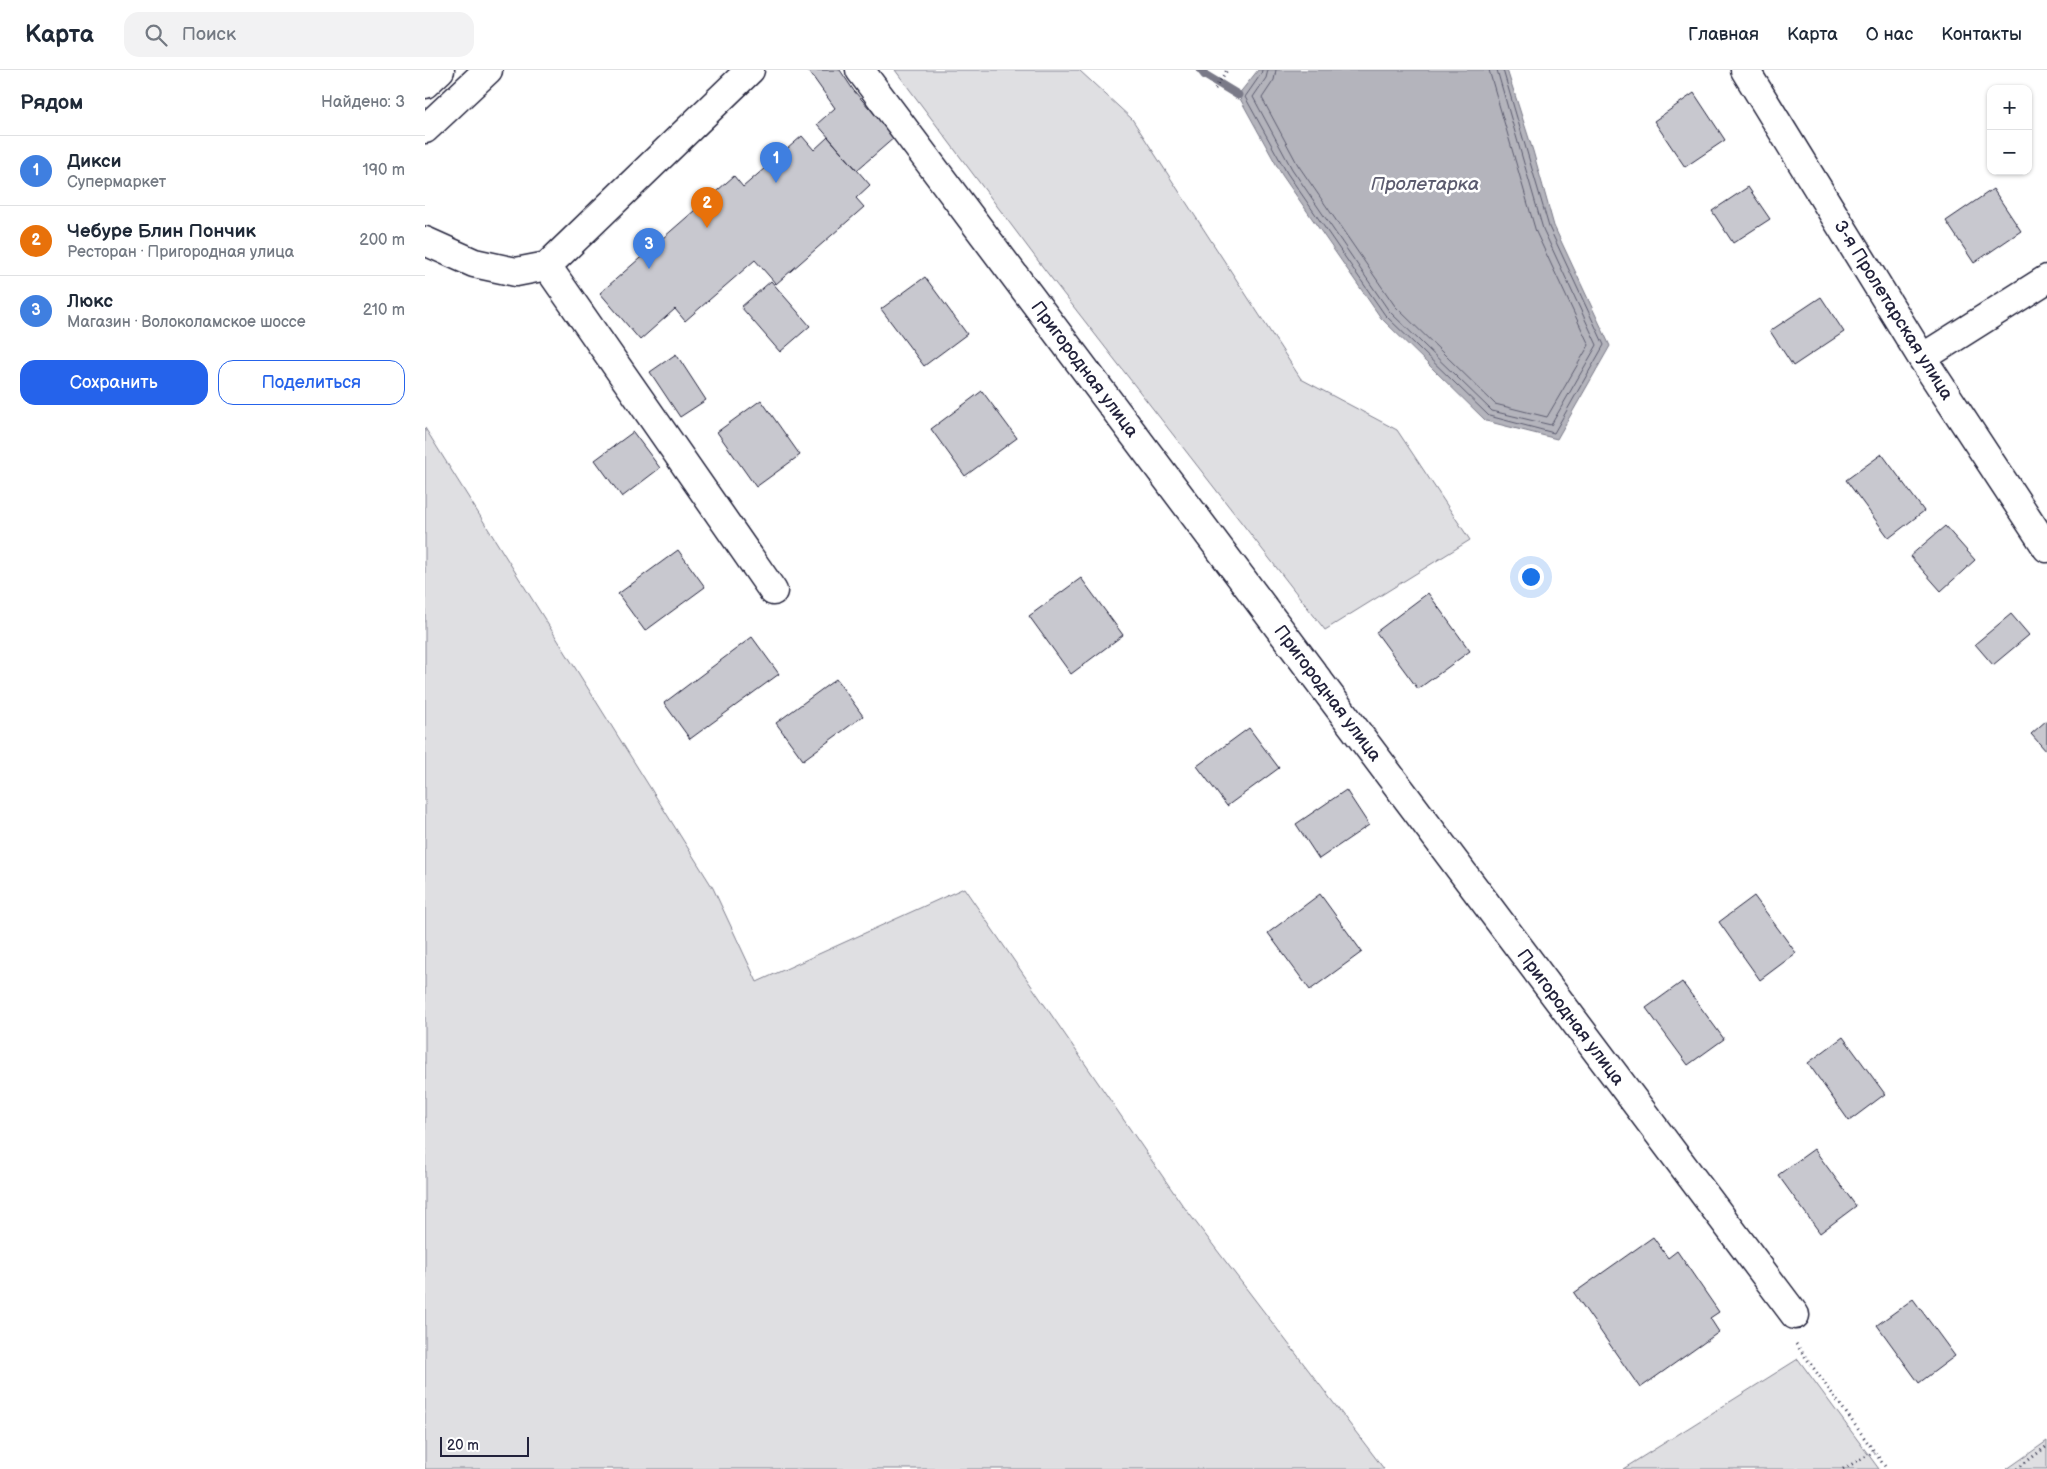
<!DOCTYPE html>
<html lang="ru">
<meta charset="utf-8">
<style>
body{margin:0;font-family:"Balsamiq Sans",sans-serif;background:#f2f2f3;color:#1f2937}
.controls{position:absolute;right:15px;top:15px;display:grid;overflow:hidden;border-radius:10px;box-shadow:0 1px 4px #0004}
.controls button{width:45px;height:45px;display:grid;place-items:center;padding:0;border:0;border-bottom:1px solid #e0e1e3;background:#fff;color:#1f2937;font:25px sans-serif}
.scale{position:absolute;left:15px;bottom:12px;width:89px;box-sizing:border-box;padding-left:5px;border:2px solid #22223b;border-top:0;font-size:14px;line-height:18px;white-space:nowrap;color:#22223b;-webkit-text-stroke:4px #fff;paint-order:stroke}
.you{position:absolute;left:1105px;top:506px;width:18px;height:18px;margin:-12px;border:4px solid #fff;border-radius:50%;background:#1a73e8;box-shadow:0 0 0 8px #1a73e833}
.badge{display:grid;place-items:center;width:32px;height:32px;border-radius:50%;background:#2563eb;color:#fff;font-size:16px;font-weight:700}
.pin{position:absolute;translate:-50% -41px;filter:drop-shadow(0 1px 2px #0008)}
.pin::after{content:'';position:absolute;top:26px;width:18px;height:15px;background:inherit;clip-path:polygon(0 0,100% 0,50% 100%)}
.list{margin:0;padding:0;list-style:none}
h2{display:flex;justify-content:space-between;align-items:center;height:65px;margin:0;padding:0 20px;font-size:21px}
h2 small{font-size:16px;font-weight:400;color:#747a83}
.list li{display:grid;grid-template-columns:32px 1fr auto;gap:15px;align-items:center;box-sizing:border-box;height:70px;padding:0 20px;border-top:1px solid #e0e1e3}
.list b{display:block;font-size:19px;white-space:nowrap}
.list p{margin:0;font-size:16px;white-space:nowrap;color:#747a83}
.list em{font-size:16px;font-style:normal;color:#747a83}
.actions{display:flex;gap:10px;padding:15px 20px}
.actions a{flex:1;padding:11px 0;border:1px solid #2563eb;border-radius:15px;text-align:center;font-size:18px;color:#2563eb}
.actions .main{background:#2563eb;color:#fff}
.icon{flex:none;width:28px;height:28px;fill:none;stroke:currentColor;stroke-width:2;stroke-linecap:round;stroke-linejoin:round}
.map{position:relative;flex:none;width:1622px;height:1399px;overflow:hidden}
header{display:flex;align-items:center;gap:30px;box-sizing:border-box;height:70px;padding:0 25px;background:#fff;border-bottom:1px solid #e0e1e3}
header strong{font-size:24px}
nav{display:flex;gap:28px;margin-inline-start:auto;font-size:18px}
.search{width:350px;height:45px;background:#f2f2f3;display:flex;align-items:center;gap:12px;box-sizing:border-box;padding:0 18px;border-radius:15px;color:#747a83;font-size:19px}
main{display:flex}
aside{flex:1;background:#fff}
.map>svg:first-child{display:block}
.green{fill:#dfdfe2;stroke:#80808e}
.water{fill:#b4b4bc;stroke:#7a7a88}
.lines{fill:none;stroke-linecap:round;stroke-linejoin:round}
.shore{stroke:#5c5c6f;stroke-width:1}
.stream{stroke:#7a7a88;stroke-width:9}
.building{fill:#c8c8cf;stroke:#22223b}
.minor-casing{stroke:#22223b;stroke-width:31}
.major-casing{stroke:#22223b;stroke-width:31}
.path{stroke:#22223b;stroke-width:3;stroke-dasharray:1 4;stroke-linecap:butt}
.minor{stroke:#fff;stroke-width:28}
.major{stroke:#fff;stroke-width:28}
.labels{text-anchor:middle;stroke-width:5;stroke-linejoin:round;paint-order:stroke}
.street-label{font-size:18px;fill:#22223b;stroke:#fff}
.water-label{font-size:19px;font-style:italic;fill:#5c5c6f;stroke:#fff}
</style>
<header>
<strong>Карта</strong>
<div class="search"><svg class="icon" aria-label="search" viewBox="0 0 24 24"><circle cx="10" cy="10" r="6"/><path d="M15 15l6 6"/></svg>Поиск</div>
<nav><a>Главная</a><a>Карта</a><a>О нас</a><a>Контакты</a></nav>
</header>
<main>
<aside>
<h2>Рядом<small>Найдено: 3</small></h2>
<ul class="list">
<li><span class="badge" style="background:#3f7fe0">1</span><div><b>Дикси</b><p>Супермаркет</p></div><em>190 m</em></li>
<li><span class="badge" style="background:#e8710a">2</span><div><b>Чебуре Блин Пончик</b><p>Ресторан · Пригородная улица</p></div><em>200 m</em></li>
<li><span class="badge" style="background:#3f7fe0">3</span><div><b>Люкс</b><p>Магазин · Волоколамское шоссе</p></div><em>210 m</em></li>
</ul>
<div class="actions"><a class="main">Сохранить</a><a>Поделиться</a></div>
</aside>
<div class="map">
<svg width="1622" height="1399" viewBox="0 0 1622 1399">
<rect width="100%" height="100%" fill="#fff"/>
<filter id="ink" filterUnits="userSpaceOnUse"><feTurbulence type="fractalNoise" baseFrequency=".02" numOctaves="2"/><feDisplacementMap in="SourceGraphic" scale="10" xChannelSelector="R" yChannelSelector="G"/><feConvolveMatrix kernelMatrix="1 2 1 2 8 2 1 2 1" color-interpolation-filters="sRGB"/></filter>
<g filter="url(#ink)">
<path class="green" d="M470 0H654L707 49 876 309 972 360 1045 470 900 560 620 200Z
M0 358 288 818 332 912 539 818 756 1133 959 1399H0Z
M1373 1289 1454 1399H1198Z
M1622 1371V1399H1582Z"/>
<path class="water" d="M833 0H1082L1108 81 1129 156 1185 276 1132 369 1061 351 956 248 857 105 813 25Z"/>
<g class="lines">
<path class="shore" d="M837 0 836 4 820 27 862 103 960 245 1064 346 1129 363 1179 275 1124 157 1078 0
M843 0 841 8 828 27 867 99 964 241 1067 341 1126 355 1172 275 1118 159 1072 0
M851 0 849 10 837 28 873 95 970 236 1070 334 1122 347 1164 275 1111 162 1064 0"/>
<path class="stream" d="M776 0 780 5 813 25"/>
</g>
<path class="building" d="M383 0H415L429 21 470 67 432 100 392 54 410 38Z
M1269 23 1300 70 1260 97 1229 51Z
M377 66 389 80 403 67 432 100 445 115 431 128 439 137 351 214 330 190 260 251 250 239 215 270 175 223 309 106 318 117Z
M1323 117 1345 149 1308 173 1287 141Z
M1568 119 1596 161 1549 193 1521 151Z
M500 207 542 264 499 296 456 239Z
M346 211 385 256 355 282 316 237Z
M1396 227 1419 262 1368 296 1345 261Z
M251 284 281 330 255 347 225 302Z
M557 321 592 368 540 406 506 359Z
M336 330 375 385 331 417 292 362Z
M208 362 235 398 197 427 170 390Z
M1457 384 1499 441 1464 468 1421 410Z
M1520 456 1550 490 1516 521 1485 486Z
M253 480 280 517 220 561 193 524Z
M656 508 698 565 646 604 604 546Z
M1003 523 1045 581 993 619 951 562Z
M1586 544 1604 565 1568 595 1550 574Z
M327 567 354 604 265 669 239 633Z
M411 609 438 646 378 690 351 653Z
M1622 650V682L1606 664Z
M824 658 854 698 802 736 772 696Z
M921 720 944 755 894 789 871 754Z
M895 824 937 882 885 920 843 863Z
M1329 826 1371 883 1335 910 1294 852Z
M1257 912 1299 969 1263 995 1221 938Z
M1418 967 1460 1024 1424 1051 1383 993Z
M1389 1079 1431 1136 1395 1163 1353 1105Z
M1228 1167 1243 1188 1252 1181 1294 1242 1285 1248 1294 1262 1215 1318 1149 1223Z
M1488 1229 1530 1286 1494 1313 1452 1255Z"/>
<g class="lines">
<defs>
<path id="minor" d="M325 0 122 196 348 521
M435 0 1370 1245
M1320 0 1497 288 1622 478
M0 171 49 193 91 202 122 196
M1497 288 1622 209"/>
<path id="major" d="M0 14 15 0
M0 59 63 0"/>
</defs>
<use href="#minor" class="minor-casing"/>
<use href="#major" class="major-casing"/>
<path class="path" d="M790 19 802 0
M1371 1274 1462 1399
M1418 1399 1449 1382
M1592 1399 1622 1376"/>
<use href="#minor" class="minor"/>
<use href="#major" class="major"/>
</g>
</g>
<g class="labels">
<g class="street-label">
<text transform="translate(1469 240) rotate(58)" y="6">3-я Пролетарская улица</text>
<text transform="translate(660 299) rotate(53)" y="6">Пригородная улица</text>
<text transform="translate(903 623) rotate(53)" y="6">Пригородная улица</text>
<text transform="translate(1146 947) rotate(53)" y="6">Пригородная улица</text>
</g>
<g class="water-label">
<text x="1000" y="120">Пролетарка</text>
</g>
</g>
</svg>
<div class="controls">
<button>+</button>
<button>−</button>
</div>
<div class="scale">20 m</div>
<div class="you"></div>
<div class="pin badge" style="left:351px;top:113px;background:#3f7fe0">1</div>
<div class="pin badge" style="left:282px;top:158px;background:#e8710a">2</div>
<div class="pin badge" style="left:224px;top:199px;background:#3f7fe0">3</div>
</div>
</main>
